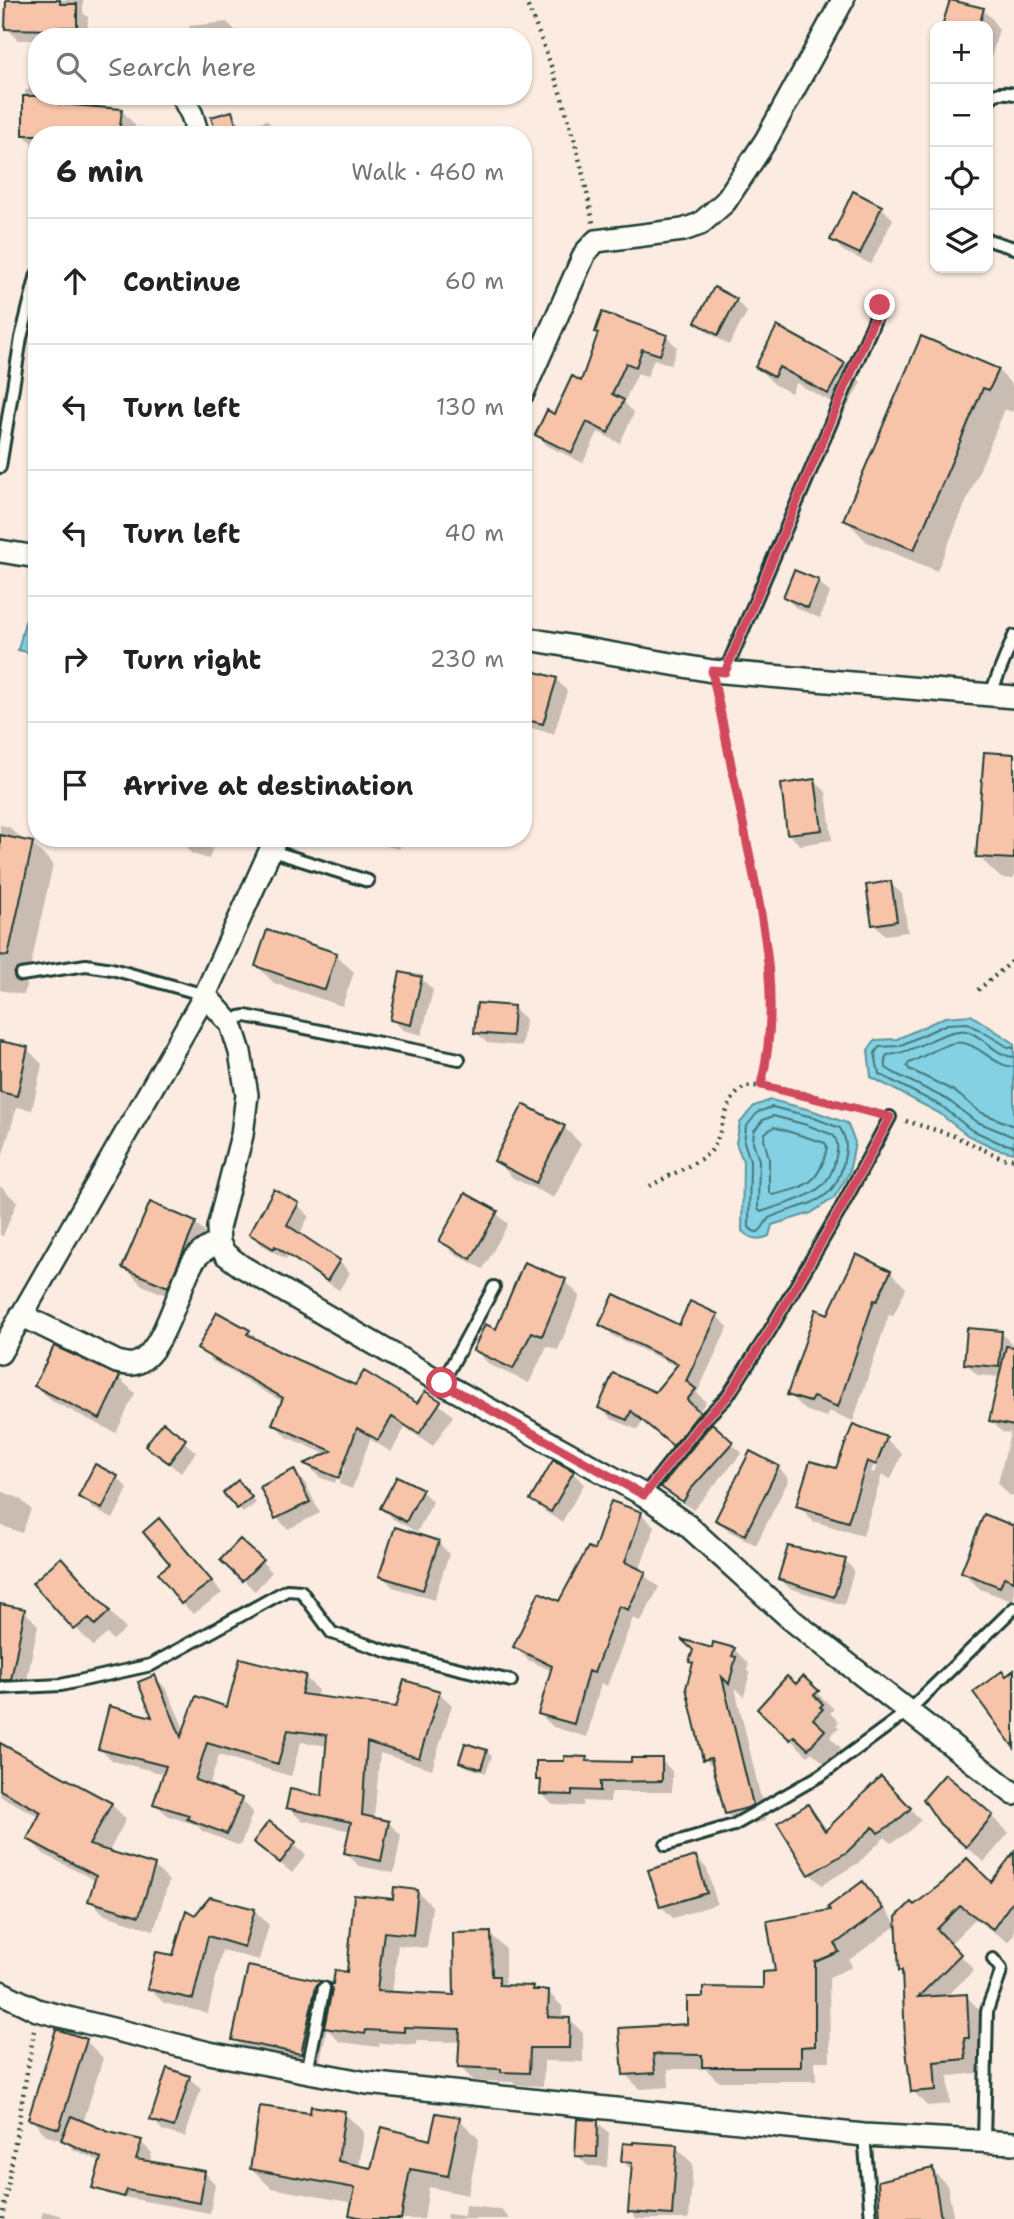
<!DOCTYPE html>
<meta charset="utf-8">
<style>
body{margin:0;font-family:"Shantell Sans",sans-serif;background:#f6f6f6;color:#222}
.controls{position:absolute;right:21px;top:21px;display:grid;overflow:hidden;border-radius:14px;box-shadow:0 2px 5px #0004}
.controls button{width:63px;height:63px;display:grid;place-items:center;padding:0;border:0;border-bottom:2px solid #e0e0e0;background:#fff;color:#222;font:35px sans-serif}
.stop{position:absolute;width:21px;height:21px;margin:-16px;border:5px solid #d1495b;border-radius:50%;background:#fff}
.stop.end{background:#d1495b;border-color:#fff;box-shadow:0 2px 7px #0008}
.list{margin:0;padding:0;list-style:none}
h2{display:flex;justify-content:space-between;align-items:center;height:91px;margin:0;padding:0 28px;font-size:30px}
h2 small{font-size:23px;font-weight:400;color:#767676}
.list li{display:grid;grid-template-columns:46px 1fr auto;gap:21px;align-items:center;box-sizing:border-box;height:126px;padding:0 28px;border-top:2px solid #e0e0e0}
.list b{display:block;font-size:26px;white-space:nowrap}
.list em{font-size:23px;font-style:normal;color:#767676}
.icon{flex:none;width:38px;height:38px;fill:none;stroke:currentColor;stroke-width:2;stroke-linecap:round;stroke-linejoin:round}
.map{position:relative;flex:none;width:1014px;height:2219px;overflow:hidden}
.search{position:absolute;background:#fff;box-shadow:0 2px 5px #0004;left:28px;top:28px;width:504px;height:77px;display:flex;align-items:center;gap:18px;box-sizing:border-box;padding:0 24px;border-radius:28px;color:#767676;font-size:26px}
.panel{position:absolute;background:#fff;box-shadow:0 2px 5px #0004;left:28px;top:126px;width:504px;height:721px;border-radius:28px}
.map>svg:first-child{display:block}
.water{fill:#84d1e3;stroke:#5c969d;stroke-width:2}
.shadow{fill:#0003;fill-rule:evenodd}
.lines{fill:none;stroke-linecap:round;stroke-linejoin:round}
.shore{stroke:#47787a;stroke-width:2}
.building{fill:#f8c4a9;stroke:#1f3d34;stroke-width:2}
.lane-casing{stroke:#1f3d34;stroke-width:16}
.street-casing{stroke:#1f3d34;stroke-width:26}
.path{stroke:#1f3d34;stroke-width:4.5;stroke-dasharray:2 5;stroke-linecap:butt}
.lane{stroke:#fdfcf7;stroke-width:10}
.street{stroke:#fdfcf7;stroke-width:21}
.route{stroke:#d1495b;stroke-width:9}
</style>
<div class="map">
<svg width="1014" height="2219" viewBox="0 0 1014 2219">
<rect width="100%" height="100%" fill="#fcebe0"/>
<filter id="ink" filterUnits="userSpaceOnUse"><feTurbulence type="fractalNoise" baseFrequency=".0143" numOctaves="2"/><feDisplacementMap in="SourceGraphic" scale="14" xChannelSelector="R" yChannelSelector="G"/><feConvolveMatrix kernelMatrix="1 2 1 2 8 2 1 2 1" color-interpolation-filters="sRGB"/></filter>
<g filter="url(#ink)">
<path class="water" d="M25 622 37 625V646L33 645 31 653 18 650Z
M971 1015 1014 1043V1153L997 1149 967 1135 939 1113 871 1077 868 1050 875 1040 897 1039 945 1017Z
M771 1100 811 1110 847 1123 855 1142 849 1173 834 1198 811 1213 772 1225 769 1236C758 1241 751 1239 742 1231L743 1161 736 1143 740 1123 754 1106Z"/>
<path class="shadow" d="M16 0H83V13L88 17 87 37H37V40H18L7 28Z
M951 1 983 10 994 21V23L999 29 991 58 988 57V26H944Z
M227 22 238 33 239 37H191L189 26Z
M29 72H37V96H73V106L121 110 135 125V129L140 135H37V153L32 149V143L25 136V90H29Z
M231 113 244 127 267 120 278 135H215L213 130Z
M853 194 881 207 893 219 871 264 843 251 832 239Z
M736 300 747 312 729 345 709 333 697 322Z
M600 334 666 336 677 347 671 365 654 359 647 377 638 373 624 402 634 413 620 443 598 432 583 463 548 446 537 435 582 383Z
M844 365 861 382 846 410 796 383 791 393 774 384 757 367Z
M998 370 1014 387V407L1012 412 1005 409 937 571 867 542 845 519Z
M818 581 830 593 820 618 796 608 785 597Z
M523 676 556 679 567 691 554 734 523 726Z
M1014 756V879L1001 878 978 856Z
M815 781 826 792 832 840 800 845 789 834Z
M0 825 9 827 25 842 32 844 53 864 24 995 0 990Z
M191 838H209L214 844 209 859 192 854 187 849Z
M355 838H402L399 849Z
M890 883 902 894 908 932 885 935 874 924Z
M268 932 336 955 354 972 342 1006 274 983 257 966Z
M421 978 433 990 422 1035 403 1030 392 1019Z
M513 1007 525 1019 522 1046 487 1043 476 1032Z
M0 1043 27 1049 42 1064 32 1110 17 1107 0 1164Z
M564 1127 581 1144 554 1198 513 1178 496 1161Z
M0 1186 17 1202 3 1236 0 1235Z
M298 1205 309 1216 299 1235 339 1261 350 1273 339 1290 287 1256 286 1259 262 1245 251 1234Z
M496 1213 508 1224 483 1269 452 1252 441 1240Z
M195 1223 212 1240 185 1303 142 1285 125 1268Z
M890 1272 906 1288 893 1316 889 1314 853 1421 829 1411 826 1417 805 1410 789 1394 829 1316Z
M565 1281 580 1296 558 1350 547 1346 529 1383 490 1365 475 1350Z
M691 1303 717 1316 728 1327 697 1393 706 1402 698 1412 742 1453 693 1510 663 1487 687 1457 643 1420 638 1430 612 1419 600 1408 655 1394 678 1367 613 1336 602 1324 680 1328Z
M249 1331 261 1344 356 1388 417 1406 426 1393 453 1416 433 1446 405 1428 391 1452 370 1439 352 1489 339 1484 346 1464H342L335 1483 319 1477 307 1465 328 1455 287 1437 274 1424 283 1402 212 1361 199 1348Z
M1001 1333 1012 1344V1353H1014V1496L1009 1495 998 1483 1010 1433 1002 1432 991 1420 1001 1377 977 1375 966 1363Z
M54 1348 119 1378 135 1393 116 1433 52 1401 36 1386Z
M163 1424 196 1452 181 1473 147 1446Z
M886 1439 902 1454 891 1479 882 1475 863 1536 813 1521 798 1505 837 1471ZM883 1444H886L874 1473 871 1472Z
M778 1467 789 1479 756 1545 729 1531 717 1520Z
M294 1471 305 1483 320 1513 288 1529 277 1518Z
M573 1473 584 1484 562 1522 544 1511 533 1500Z
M117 1477 128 1489 113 1519 92 1508 81 1497Z
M243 1488 256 1503 243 1513 225 1493Z
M0 1491 19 1498 31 1509 22 1533 0 1525Z
M421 1491 433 1502 417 1532 393 1519 382 1508Z
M612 1504 641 1514 655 1527 639 1571 659 1587 641 1622 633 1618 607 1686 601 1683 587 1737 553 1727 540 1714 552 1671 528 1660 515 1647 560 1603 595 1553Z
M1014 1527V1602L980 1589 963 1572Z
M170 1532 222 1593 193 1614 182 1603 172 1564Z
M241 1541 272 1572 255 1591 223 1560Z
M438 1542 449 1554 434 1600 393 1587 381 1575Z
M61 1559 126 1629 113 1640 107 1634 93 1646 34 1583Z
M845 1561 854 1570 844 1605 789 1588 780 1578Z
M0 1606 24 1611 38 1625 26 1684 0 1679Z
M734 1649 749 1664 747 1670 750 1673 744 1696 735 1688 766 1820 741 1828 726 1813 716 1770 705 1759 694 1665 691 1662 713 1650ZM761 1801 762 1804 734 1813V1809Z
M155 1677 167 1690 185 1731 228 1709 305 1677 318 1690 316 1697 397 1709 439 1693 452 1705 432 1769 380 1753 374 1819 388 1822 401 1835 394 1873 359 1866 346 1853 351 1831 301 1820 288 1807 323 1798 328 1746 301 1742 291 1776 219 1755 209 1787 241 1799 253 1812 240 1846 202 1831 197 1825 168 1816 155 1803 165 1774 113 1761 100 1749 155 1720Z
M803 1679 834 1709 830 1713 839 1722 836 1725 839 1727 830 1737 841 1748 826 1765 812 1752 808 1756 776 1726 796 1686Z
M0 1745 111 1804 126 1819 108 1853 154 1866 169 1881 154 1930 105 1915 90 1900 96 1881 44 1854 29 1839 40 1817 0 1796Z
M486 1751 492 1756 486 1773 467 1767 461 1762Z
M586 1759 590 1763 633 1764 661 1760 672 1771V1792H611L610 1802 583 1801V1806L553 1805 542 1794V1784L538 1779 566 1763Z
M881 1779 921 1820 907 1833 891 1843 885 1837 858 1863 822 1885 810 1874 780 1824 808 1806 819 1818 827 1830Z
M992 1816 1009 1833 984 1862 959 1841Z
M269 1823 306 1855 292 1873 255 1842Z
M696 1857 707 1869 717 1904 673 1918 661 1906Z
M1014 1858V1934L1008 1942 975 1919 950 1944 974 1970 946 1997 966 1996 981 2011 983 2052H977L979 2073 948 2076 950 2104 927 2106 913 2091 904 1974 900 1970 914 1908 991 1885Z
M863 1884 878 1899 897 1925 849 1960 852 1967 829 1977 830 2061H815L816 2081H718L706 2069H668L669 2087 640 2089 625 2074 689 2025 765 1990 777 1973Z
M417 1891 432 1906 427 1948 398 1945 392 1993 456 1996 490 1934 505 1948V1985L532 1987 536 1992H548L562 2006V2019H569L583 2033V2062L544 2061 543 2086 516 2085 513 2082 474 2081 460 2067 461 2042 417 2041V2045L380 2043 379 2047 340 2042 327 2029 318 2070 251 2056 234 2039 249 1968 320 1983 332 1995 348 1975 394 1901Z
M254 1910 269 1925 259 1960 222 1950 208 2013 164 2003 149 1989 174 1957 196 1918Z
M86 2041 103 2058 83 2123 109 2134 141 2142 152 2153 149 2163 205 2173 215 2184 210 2213 106 2194 95 2184 102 2162 74 2150 65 2141 47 2136 30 2118Z
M168 2071 189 2078 201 2089 185 2137 163 2131 152 2119Z
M344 2113 364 2132 359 2167 372 2170 431 2142 459 2119 479 2139 468 2195 429 2187 424 2219H356L351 2214 354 2203 271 2188 252 2169 311 2115Z
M597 2122 609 2133 607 2167 588 2166 577 2155Z
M676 2147 693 2164 689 2219H637L630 2211 633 2171 622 2161Z
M932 2170 947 2185 954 2219H883Z
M465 2205 501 2210 510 2219H446L447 2214 464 2216Z
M43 2211 60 2215 64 2219H41Z"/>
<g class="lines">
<path class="shore" d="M1014 1048 1008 1047 968 1023 947 1024 899 1046 879 1047 875 1053 879 1074 943 1107 970 1129 1000 1143 1014 1146
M1014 1057C995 1056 983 1035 966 1031 944 1028 914 1054 887 1055L885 1059 886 1068 894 1073 948 1100 975 1121 1014 1137
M1014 1067C992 1066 976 1039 954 1043 939 1046 923 1057 909 1063L907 1066 909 1069 954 1091 980 1112 1014 1126
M772 1107 809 1116 840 1128C847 1140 847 1147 844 1160 835 1208 803 1202 769 1218 763 1224 760 1240 749 1227L750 1160 744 1142 746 1127 758 1112Z
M773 1116 807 1125 833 1135C840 1144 837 1151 835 1161 828 1198 789 1201 761 1212L758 1209 759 1160 753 1142 754 1131 763 1120Z
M774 1127 825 1143 827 1146C821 1183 806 1187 773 1195L769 1192V1158L764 1140 765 1133Z"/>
</g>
<path class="building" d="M6 0H60V4H77V27H60L59 30 5 29Z
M950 0 984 8 979 26H942Z
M23 96H59V104L122 109 119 135H23Z
M232 111 239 135H217L211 117Z
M853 191 882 206 860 254 830 240Z
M714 287 737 299 718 335 695 322Z
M602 312 667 335 660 355 642 349 636 367 626 363 612 394 624 400 608 433 587 422 572 453 535 435 547 410 554 414 572 376 581 381 598 333 595 332Z
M777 326 845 363 828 394 779 367 774 377 755 367Z
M921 336 999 369 989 390 983 388 914 550 843 520Z
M794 570 819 580 808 608 783 597Z
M526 669 557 678 543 724 523 719V679Z
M984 752 1014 754V859L976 857Z
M815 779 822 830 787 834 781 784Z
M0 835 33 842 8 956 0 955Z
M891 881 897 921 872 925 866 885Z
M267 930 337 953 325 990 255 966Z
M400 972 422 977 411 1025 390 1020Z
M477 1003 514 1006 512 1036 474 1033Z
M0 1041 28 1047 17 1096 0 1092Z
M523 1104 565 1126 536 1183 494 1161Z
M274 1189 299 1203 287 1225 340 1260 327 1281 275 1246 274 1249 249 1234Z
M465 1193 498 1211 471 1259 439 1241Z
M150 1202 196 1222 168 1287 122 1268Z
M856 1254 891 1271 877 1301 874 1300 838 1407 813 1397 810 1402 787 1395 816 1309 828 1314Z
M524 1262 566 1279 542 1336 532 1332 513 1369 473 1350 485 1324 496 1329Z
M614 1294 679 1325 690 1301 718 1314 686 1381 696 1389 687 1400 700 1412 673 1446 631 1411 627 1420 598 1408 613 1373 655 1392 678 1364 599 1325Z
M217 1312 250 1330 247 1334 282 1353 355 1385 364 1371 417 1403 425 1391 441 1401 419 1434 392 1417 378 1440 357 1428 339 1478 304 1464 332 1451 272 1424 283 1398 197 1349Z
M967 1328 1002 1331 999 1367 964 1364Z
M54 1346 120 1376 100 1419 34 1386Z
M1006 1346 1014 1347V1426L989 1421Z
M163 1422 186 1439 169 1463 145 1446Z
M712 1423 733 1442 690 1490 683 1502 661 1487Z
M853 1424 887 1437 876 1465 867 1461 848 1522 796 1506 810 1461 836 1468Z
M750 1451 779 1466 745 1535 715 1520Z
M553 1460 574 1471 551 1512 530 1500Z
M95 1464 118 1476 102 1509 78 1497Z
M294 1469 310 1502 275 1519 260 1487Z
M397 1476 423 1489 406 1522 380 1508Z
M238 1480 252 1497 237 1509 223 1493Z
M611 1501 642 1512 625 1562 646 1572 628 1610 619 1606 594 1673 588 1671 574 1724 538 1714 552 1666 513 1647 539 1592 559 1601 588 1547 594 1550Z
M984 1514 1014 1526V1581L1004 1577 1000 1587 961 1572Z
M159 1518 212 1581 181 1604 158 1573 170 1564 143 1532Z
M395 1527 439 1541 423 1590 379 1576Z
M240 1539 263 1560 242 1581 220 1560Z
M788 1546 846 1559 834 1597 778 1579Z
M61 1557 110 1611 95 1625 89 1618 74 1630 32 1583Z
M0 1604 25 1609 11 1680H0Z
M681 1639 712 1648 713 1642 735 1648 732 1656 736 1657 729 1684 722 1677 753 1805 747 1808 725 1814 711 1758 703 1760 686 1688 693 1663 689 1662 693 1650Z
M240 1658 306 1675 301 1694 396 1707 404 1680 440 1691 419 1758 367 1742 362 1815 389 1821 381 1861 344 1853 351 1822 286 1808 290 1789 322 1796 327 1735 288 1730 278 1764 207 1743 195 1780 242 1798 227 1834 187 1819 189 1815 153 1804 166 1766 98 1749 109 1706 152 1717 138 1682 155 1675 181 1737 196 1696 227 1707Z
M1014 1670V1748L973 1692 1002 1671 1006 1676Z
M787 1676 796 1684 803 1676 819 1691 814 1695 823 1704 820 1707 823 1709 813 1719 825 1730 808 1749 794 1736 790 1740 757 1709Z
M0 1743 112 1803 89 1845 155 1865 139 1916 88 1901 96 1876 27 1839 41 1812 0 1790Z
M465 1743 487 1750 481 1769 459 1762Z
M564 1756 587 1757 586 1761 631 1762V1758H662V1781L600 1782V1791L572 1790V1795L540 1794 541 1780H536V1761H564Z
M945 1774 993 1815 966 1847 940 1824 923 1799Z
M881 1776 911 1808 896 1822 878 1833 873 1827 847 1852 809 1875 777 1823 808 1804 825 1831Z
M269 1821 296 1842 280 1863 253 1842Z
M1014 1852V1899L993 1929 960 1906 937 1929 961 1954 918 1997 967 1994 969 2038H964L966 2059 934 2062 936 2090 911 2092 905 2041 902 1970 899 1971 896 1917 911 1902 914 1905 945 1881 967 1858 991 1882Z
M696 1856 707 1893 660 1907 648 1870Z
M863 1881 883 1909 835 1944 839 1952 815 1962V2046L801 2047V2067H702V2055L653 2054 655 2073 623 2075 619 2028 687 2024V1997H703V1987L763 1988V1972L775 1971 767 1921 830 1910 828 1907Z
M394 1887 418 1890 413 1935 384 1932 377 1991 454 1995 453 1933 491 1932 492 1976H499V1985L533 1986 532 1990H549L548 2017 570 2018 569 2048H530L529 2073 501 2072V2069L458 2067 460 2029 404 2027V2032L366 2030 365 2034 324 2028 332 1990 330 1983 333 1984 335 1970 347 1972 354 1895 393 1899Z
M210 1897 255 1909 244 1947 208 1936 193 1999 147 1989 156 1952 173 1955 186 1910 195 1915Z
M248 1966 321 1981 316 1986 301 2054 232 2040Z
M56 2029 87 2039 59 2129 28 2119Z
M167 2068 190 2076 174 2127 150 2120Z
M260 2106 310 2113 311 2106 345 2111 338 2161 371 2168 382 2127 430 2140 436 2113 460 2117 448 2176 410 2169 401 2219H368L349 2215 355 2188 250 2169Z
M71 2116 109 2132 142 2140 136 2159 205 2171 200 2203 127 2190 124 2197 92 2188 101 2158 61 2140Z
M577 2119 598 2120 597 2157 575 2156Z
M633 2142 677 2145 672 2215 628 2212 632 2163 621 2161 623 2143 633 2144Z
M933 2168 941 2219H880L878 2181Z"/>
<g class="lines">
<defs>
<path id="lane" d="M988 102C993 91 1004 92 1014 94
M988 240 1014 248
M0 467 21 338 37 274
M725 672 881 305
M990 695 1014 636
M272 851 368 881
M21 975 86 965 112 969 205 995
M231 1024 240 1017 246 1016 459 1059
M442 1383 494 1287
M644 1495 701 1423 727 1397 769 1332 839 1212 890 1117
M0 1688 61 1685 151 1665 287 1590 301 1591 332 1633 389 1652 511 1681
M666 1845 734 1825 821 1775 907 1712 1014 1608
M307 2072 324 1988
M864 2135 871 2219
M984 2141 987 2012C990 1997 999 1984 1001 1969L993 1959"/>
<path id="street" d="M182 96 192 115 198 135
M523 393 585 253 596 241 683 230 700 224 725 202 766 140 843 0
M0 551 37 557
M523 638 712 671 1014 697
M205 995 231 1024 240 1052 247 1095 242 1135 218 1228 219 1243
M21 1315 117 1362C122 1363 128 1365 133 1364 163 1359 179 1284 193 1262 199 1252 207 1247 219 1243L225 1254 241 1266 442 1383 644 1495 687 1525 793 1621 1014 1794
M0 1353 205 995 276 838
M0 1992 37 2010 76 2020 209 2053 367 2083 864 2135 1014 2143"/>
</defs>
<use href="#lane" class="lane-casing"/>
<use href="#street" class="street-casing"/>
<path class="path" d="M525 0C556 71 579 146 593 223
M716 693C727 744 737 795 748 846 764 926 782 1003 761 1085
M978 990 1014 960
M906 1121 952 1135 1002 1158 1014 1159
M650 1186C662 1179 704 1160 711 1151 724 1133 723 1102 742 1089 760 1077 850 1106 874 1112
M2 2219 34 2031"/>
<use href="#lane" class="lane"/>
<use href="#street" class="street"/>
</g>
</g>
<g class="lines" filter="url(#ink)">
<path class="route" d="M442 1383 644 1495 701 1423 727 1397 769 1332 839 1212 890 1117 761 1085C782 1000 763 921 746 838 735 782 723 727 712 671L725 672 880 305"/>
</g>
</svg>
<div class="controls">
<button>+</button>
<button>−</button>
<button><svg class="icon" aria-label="locate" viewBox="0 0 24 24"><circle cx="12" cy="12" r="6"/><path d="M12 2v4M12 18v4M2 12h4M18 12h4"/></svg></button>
<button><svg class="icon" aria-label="layers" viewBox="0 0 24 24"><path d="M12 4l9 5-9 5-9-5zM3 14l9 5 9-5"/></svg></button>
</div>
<div class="stop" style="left:442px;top:1383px"></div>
<div class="stop end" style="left:880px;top:305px"></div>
<div class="search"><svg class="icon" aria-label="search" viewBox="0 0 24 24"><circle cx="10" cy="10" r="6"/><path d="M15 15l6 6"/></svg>Search here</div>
<section class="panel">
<h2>6 min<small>Walk · 460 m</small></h2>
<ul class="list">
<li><svg class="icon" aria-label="ahead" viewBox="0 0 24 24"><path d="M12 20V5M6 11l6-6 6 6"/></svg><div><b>Continue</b></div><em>60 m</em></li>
<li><svg class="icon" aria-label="left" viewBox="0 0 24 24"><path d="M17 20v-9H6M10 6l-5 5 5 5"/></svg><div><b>Turn left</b></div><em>130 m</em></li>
<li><svg class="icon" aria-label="left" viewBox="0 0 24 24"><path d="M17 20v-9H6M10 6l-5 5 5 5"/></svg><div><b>Turn left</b></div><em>40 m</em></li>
<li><svg class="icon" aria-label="right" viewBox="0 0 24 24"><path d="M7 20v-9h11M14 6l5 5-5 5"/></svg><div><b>Turn right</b></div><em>230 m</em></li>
<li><svg class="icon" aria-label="arrive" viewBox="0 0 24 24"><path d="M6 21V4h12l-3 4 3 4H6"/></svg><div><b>Arrive at destination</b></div></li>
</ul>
</section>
</div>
